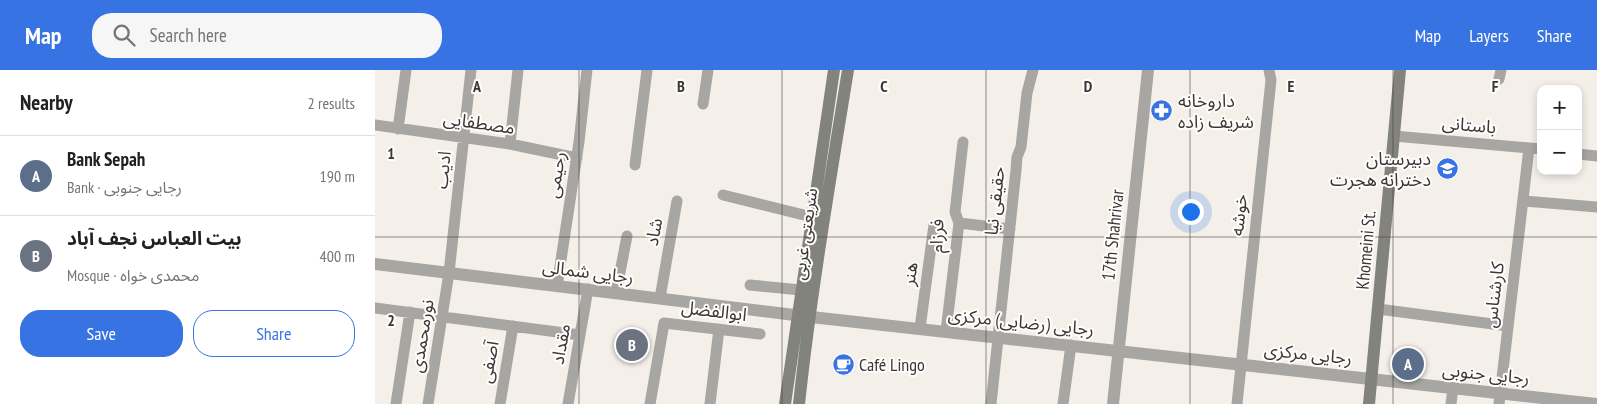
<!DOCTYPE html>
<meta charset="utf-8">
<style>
body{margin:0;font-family:"PT Sans Narrow","Noto Sans Arabic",sans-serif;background:#f6f6f6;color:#202124}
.controls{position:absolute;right:15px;top:15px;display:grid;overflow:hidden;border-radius:10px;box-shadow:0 2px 8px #0003}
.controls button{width:45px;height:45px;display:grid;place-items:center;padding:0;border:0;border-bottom:1px solid #e0e0e0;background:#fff;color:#202124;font:25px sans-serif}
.you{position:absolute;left:815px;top:141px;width:18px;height:18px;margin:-12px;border:4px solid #fff;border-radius:50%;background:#1a73e8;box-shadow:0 0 0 8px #1a73e833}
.badge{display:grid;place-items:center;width:32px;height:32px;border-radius:50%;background:#3773e2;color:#fff;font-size:16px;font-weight:700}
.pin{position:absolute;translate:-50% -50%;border:2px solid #fff;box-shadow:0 1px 5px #0006}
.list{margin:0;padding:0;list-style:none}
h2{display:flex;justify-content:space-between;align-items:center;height:65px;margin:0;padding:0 20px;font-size:21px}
h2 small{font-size:16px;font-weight:400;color:#757577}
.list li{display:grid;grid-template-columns:32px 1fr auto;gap:15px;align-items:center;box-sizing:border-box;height:80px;padding:0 20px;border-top:1px solid #e0e0e0}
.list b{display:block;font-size:19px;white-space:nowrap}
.list p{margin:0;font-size:16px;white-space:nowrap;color:#757577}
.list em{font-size:16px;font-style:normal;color:#757577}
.actions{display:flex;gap:10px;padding:15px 20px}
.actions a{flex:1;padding:11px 0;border:1px solid #3773e2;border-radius:20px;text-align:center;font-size:18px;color:#3773e2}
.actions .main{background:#3773e2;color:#fff}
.icon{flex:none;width:28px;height:28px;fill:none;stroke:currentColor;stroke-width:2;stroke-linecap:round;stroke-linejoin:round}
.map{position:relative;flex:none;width:1222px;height:334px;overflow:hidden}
header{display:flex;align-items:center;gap:30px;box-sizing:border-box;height:70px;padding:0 25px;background:#3773e2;color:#fff}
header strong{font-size:24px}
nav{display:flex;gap:28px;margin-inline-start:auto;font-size:18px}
.search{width:350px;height:45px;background:#f6f6f6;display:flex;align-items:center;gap:12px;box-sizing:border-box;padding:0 18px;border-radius:20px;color:#757577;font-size:19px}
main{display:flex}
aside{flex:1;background:#fff}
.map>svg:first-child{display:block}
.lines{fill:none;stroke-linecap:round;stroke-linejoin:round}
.minor{stroke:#a7a6a3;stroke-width:11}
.tertiary{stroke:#a7a6a3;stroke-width:12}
.secondary{stroke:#83837e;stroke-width:12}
.grid{fill:none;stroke:#3a3735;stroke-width:1;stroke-opacity:0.55}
.labels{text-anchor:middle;stroke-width:4;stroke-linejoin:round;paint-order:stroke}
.poi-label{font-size:18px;fill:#3a3735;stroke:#fffefc;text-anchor:start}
.street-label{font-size:18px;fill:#3a3735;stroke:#fffefc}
.grid-label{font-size:16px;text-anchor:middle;font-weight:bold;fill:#3a3735;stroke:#fffefc;stroke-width:4;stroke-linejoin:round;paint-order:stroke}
</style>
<header>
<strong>Map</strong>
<div class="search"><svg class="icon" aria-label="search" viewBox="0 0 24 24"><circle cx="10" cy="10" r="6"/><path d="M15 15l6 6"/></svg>Search here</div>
<nav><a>Map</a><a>Layers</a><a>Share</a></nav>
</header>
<main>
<aside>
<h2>Nearby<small>2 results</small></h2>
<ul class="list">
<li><span class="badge" style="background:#5c6f8a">A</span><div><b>Bank Sepah</b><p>Bank · رجایی جنوبی</p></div><em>190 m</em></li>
<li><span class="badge" style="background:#6b7280">B</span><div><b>بیت العباس نجف آباد</b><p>Mosque · محمدی خواه</p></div><em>400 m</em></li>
</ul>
<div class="actions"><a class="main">Save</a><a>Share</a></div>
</aside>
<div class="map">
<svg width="1222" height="334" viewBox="0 0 1222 334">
<rect width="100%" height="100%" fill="#f5efe9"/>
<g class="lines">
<path class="minor" d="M1124 9 1126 0
M328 34 333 0
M0 55 135 74 202 88
M23 59 31 0
M1019 66 1166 79
M135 74 143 0
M1203 84 1222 86
M260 95 272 0
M348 125 437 147
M1148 131 1222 137
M584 153 635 159
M375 215 426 220
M182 216 204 72 212 0
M241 223 252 166
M285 228 302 131
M0 238 205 265
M1003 239 1133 256
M545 258 559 155
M571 261 584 153 580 142 588 72
M21 334 35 242
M53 334 74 203 96 0
M125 334 138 256
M193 334 213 219
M275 334 289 253 385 264
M335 334 344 259
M616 334 641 100 642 87 646 77 652 23 658 0
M688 334 696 275
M862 334 896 10 894 0
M1076 334 1078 318
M1124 334 1154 78"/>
<path class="tertiary" d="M0 194 436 247 1221 334
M738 334 773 0"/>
<path class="secondary" d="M410 334 459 0
M424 334C436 222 455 111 473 0
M994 334 1025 0"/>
</g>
<path class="grid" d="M204 0V334M407 0V334M611 0V334M815 0V334M1018 0V334M0 167H1222"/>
<defs>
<symbol id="pharmacy-disc" viewBox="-11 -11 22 22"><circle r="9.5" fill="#3773e2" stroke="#fffefc"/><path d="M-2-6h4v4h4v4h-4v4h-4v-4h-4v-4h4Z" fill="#fff"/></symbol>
<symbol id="school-disc" viewBox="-11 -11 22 22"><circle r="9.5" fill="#3773e2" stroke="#fffefc"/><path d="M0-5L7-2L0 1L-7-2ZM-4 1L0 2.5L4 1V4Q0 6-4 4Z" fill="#fff"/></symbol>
<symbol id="cafe-disc" viewBox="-11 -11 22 22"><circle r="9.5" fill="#3773e2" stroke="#fffefc"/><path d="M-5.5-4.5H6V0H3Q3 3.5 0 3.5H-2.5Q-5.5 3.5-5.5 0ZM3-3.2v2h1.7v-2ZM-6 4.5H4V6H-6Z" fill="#fff"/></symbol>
</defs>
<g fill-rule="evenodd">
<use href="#pharmacy-disc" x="774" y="28" width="25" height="25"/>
<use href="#school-disc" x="1060" y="86" width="25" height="25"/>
<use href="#cafe-disc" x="456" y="282" width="25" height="25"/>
</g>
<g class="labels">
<g class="poi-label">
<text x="803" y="37">داروخانه<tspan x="803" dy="21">شریف زاده</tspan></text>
<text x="1056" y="95" text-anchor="end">دبیرستان<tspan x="1056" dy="21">دخترانه هجرت</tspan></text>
<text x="484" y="301">Café Lingo</text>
</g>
<g class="street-label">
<text transform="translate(104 53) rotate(8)" y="6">مصطفایی</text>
<text transform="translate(1094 55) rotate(5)" y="6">باستانی</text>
<text transform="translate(68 100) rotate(-84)" y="6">ادیب</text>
<text transform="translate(181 105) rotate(-81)" y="6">رحیمی</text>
<text transform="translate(620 131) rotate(-84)" y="6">حقیقی نیا</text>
<text transform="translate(864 145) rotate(-84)" y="6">خوشه</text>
<text transform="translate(279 162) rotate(-80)" y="6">شاد</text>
<text transform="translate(430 164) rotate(-82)" y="6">شریعتی غربی</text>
<text transform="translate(738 165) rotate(-84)" y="6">17th Shahrivar</text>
<text transform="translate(562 166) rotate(-89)" y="6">فرزام</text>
<text transform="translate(991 180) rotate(-85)" y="6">Khomeini St.</text>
<text transform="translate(213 202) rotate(7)" y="6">رجایی شمالی</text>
<text transform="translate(535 204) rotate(-82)" y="6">هنر</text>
<text transform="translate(1119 225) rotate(-83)" y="6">کارشناس</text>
<text transform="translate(339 241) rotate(7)" y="6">ابوالفضل</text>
<text transform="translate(646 252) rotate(6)" y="6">رجایی (رضایی) مرکزی</text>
<text transform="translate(47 266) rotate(-81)" y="6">نورمحمدی</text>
<text transform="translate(186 274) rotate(-80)" y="6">مقداد</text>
<text transform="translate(933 284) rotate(6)" y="6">رجایی مرکزی</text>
<text transform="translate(114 292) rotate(-80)" y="6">آصفی</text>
<text transform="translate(1111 304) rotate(6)" y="6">رجایی جنوبی</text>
</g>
</g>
<g class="grid-label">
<text x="102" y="22">A</text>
<text x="306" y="22">B</text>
<text x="509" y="22">C</text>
<text x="713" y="22">D</text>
<text x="916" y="22">E</text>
<text x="1120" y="22">F</text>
<text x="16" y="89">1</text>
<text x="16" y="256">2</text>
</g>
</svg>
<div class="controls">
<button>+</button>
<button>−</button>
</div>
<div class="you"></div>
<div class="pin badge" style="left:1033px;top:294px;background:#5c6f8a">A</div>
<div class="pin badge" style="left:257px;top:275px;background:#6b7280">B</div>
</div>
</main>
